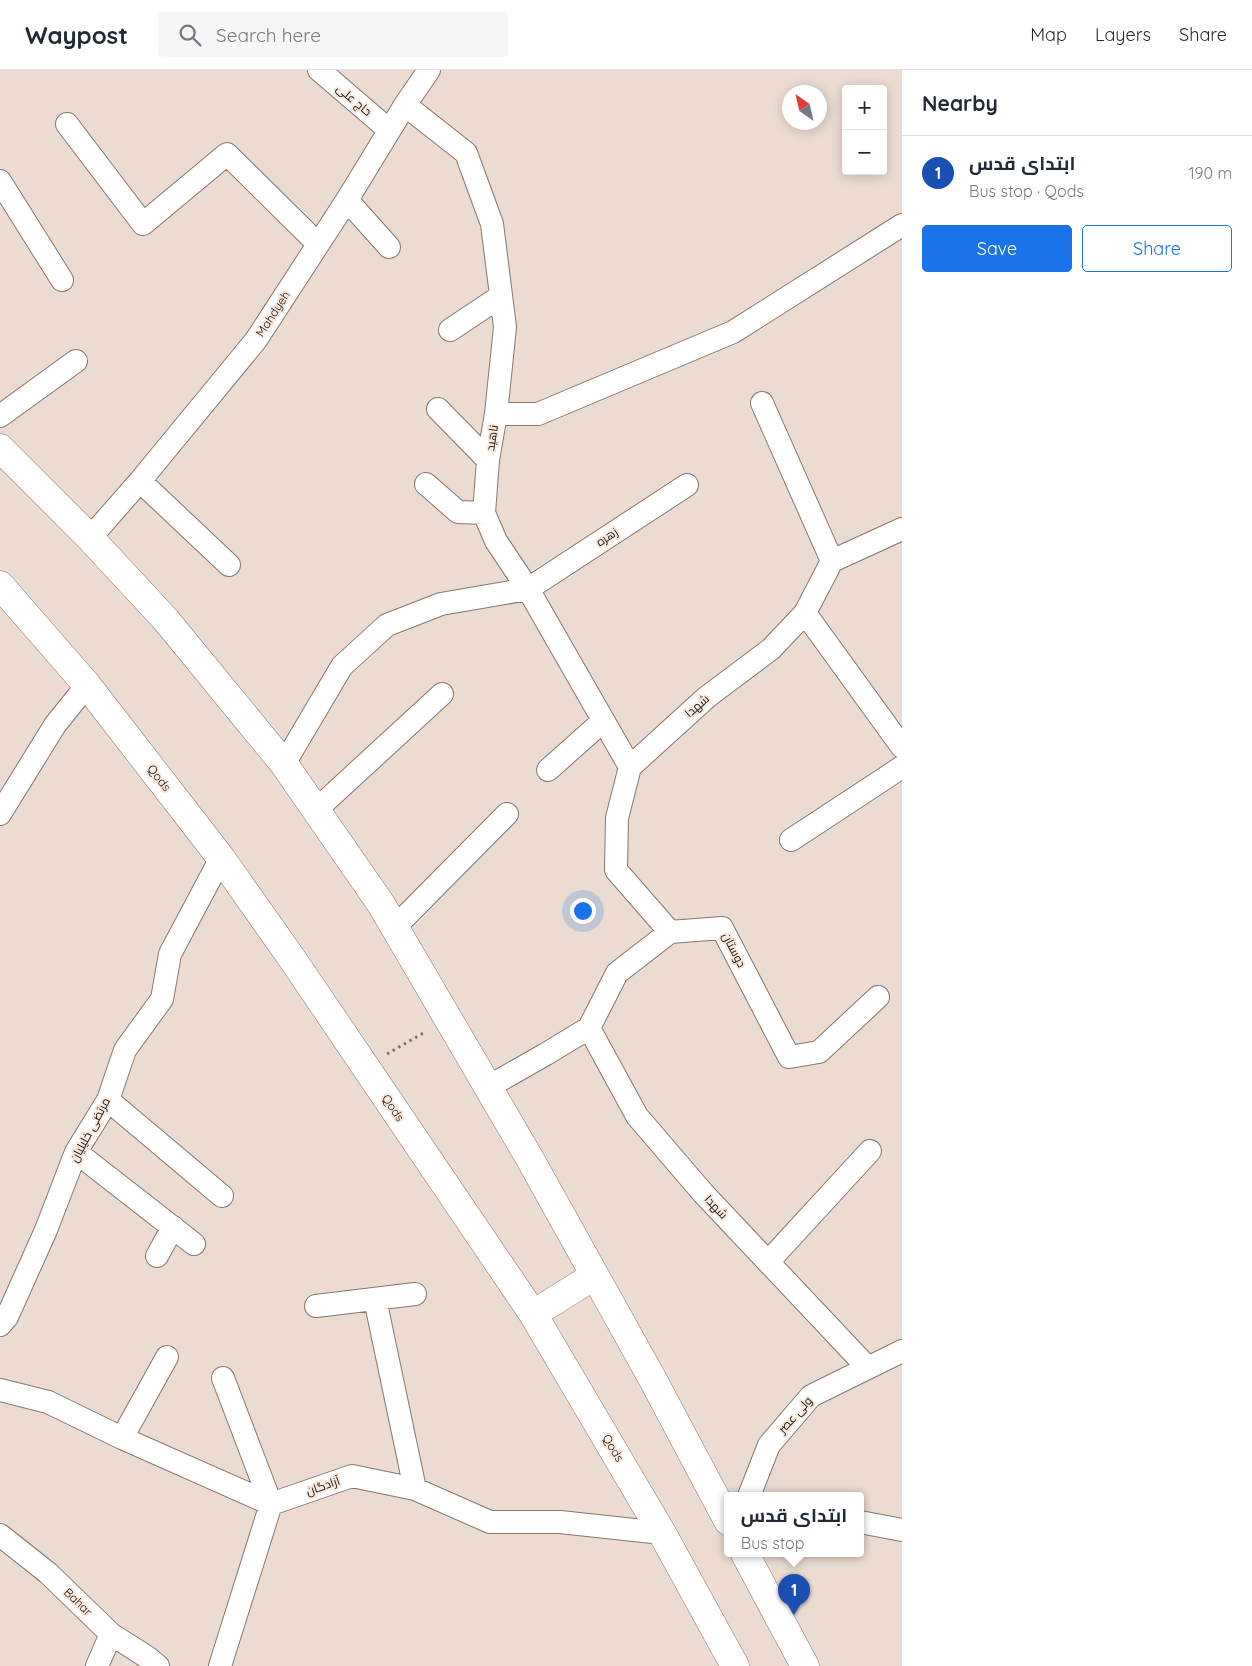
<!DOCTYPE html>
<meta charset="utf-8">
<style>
body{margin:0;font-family:Quicksand,Cairo,sans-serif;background:#f6f6f7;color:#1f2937}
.controls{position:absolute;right:15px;top:15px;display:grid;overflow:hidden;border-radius:5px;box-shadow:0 2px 12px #0003}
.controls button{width:45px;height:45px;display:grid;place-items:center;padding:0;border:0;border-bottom:1px solid #e0e1e3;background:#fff;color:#1f2937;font:25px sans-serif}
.compass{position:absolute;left:782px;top:15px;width:45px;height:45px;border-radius:50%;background:#fff;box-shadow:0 2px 12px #0003;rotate:326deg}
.you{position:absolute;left:582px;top:840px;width:18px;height:18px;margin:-12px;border:4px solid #fff;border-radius:50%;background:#1a73e8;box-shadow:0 0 0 8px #1a73e833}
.badge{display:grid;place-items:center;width:32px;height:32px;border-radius:50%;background:#1a73e8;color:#fff;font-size:16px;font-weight:700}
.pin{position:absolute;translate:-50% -41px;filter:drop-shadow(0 1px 2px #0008)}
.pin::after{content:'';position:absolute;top:26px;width:18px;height:15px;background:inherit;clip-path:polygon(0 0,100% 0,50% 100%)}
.popup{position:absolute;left:724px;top:1422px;width:140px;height:65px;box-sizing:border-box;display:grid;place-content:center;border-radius:5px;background:#fff;filter:drop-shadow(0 1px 4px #0005);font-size:16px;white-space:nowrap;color:#747a83}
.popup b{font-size:19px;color:#1f2937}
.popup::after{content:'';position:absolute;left:50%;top:100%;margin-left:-10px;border:10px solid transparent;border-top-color:#fff}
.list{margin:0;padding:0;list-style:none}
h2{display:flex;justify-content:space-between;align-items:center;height:65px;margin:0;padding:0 20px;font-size:21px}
h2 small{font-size:16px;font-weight:400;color:#747a83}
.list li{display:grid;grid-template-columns:32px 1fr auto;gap:15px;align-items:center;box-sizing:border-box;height:75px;padding:0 20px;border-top:1px solid #e0e1e3}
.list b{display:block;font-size:19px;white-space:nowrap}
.list p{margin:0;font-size:16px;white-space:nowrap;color:#747a83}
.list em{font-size:16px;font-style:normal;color:#747a83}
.actions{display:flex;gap:10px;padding:15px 20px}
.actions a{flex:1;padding:11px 0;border:1px solid #1a73e8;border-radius:5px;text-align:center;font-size:18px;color:#1a73e8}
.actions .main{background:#1a73e8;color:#fff}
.icon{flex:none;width:28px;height:28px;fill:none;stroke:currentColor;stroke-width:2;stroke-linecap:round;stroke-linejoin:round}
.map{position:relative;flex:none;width:902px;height:1596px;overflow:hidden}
header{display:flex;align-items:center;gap:30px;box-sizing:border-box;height:70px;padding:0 25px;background:#fff;border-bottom:1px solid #e0e1e3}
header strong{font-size:24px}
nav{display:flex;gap:28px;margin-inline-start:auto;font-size:18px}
.search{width:350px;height:45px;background:#f6f6f7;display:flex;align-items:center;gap:12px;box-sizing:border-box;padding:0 18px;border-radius:5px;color:#747a83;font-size:19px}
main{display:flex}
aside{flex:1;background:#fff}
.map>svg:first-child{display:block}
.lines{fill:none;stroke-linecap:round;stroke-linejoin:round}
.street-casing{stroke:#85776e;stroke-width:24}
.secondary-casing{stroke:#85776e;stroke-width:29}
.path{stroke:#7c726b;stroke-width:3;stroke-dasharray:2.5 4;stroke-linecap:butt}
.street{stroke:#fff;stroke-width:22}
.secondary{stroke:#fff;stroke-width:28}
.labels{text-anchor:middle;stroke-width:4;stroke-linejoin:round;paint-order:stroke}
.street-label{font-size:12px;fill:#1a1511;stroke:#f8e9de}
</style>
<header>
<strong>Waypost</strong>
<div class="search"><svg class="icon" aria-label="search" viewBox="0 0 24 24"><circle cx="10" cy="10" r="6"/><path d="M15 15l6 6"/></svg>Search here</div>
<nav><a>Map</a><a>Layers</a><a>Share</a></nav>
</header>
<main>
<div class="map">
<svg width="902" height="1596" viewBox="0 0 902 1596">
<rect width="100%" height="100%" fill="#ebdbd1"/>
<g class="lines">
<defs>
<path id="street" d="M319 0 389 60
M405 35 466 83 492 154 505 257 496 344 488 390 484 443 496 471 528 519 630 697
M67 54 143 154 227 84 318 174
M0 111 62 210
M347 130 389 177
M450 260 501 226
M762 333 832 491
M438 339 488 390
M496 344H538L733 262 902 155
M0 346 76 291
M140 411 229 495
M426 414 458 442 484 443
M90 468 140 411 256 270 347 130 405 35 429 0
M805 543 902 677
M284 694 342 596 387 555 441 534 528 519 687 415
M548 700 603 651
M316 740 442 624
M0 744 55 655 87 615
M791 770 902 697
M395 857 507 744
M670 862 616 800 617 748 630 697 707 627 771 579 805 543 832 491 902 459
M589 958 637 1046 703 1123 868 1298
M488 1017 546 984 589 958 617 903 670 862 722 858 789 987 819 982 878 927
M108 1030 222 1126
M76 1082 194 1174
M157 1186 173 1157
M768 1192 870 1081
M375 1229 415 1419
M316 1236 415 1224
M0 1255 7 1247 46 1160 76 1082 108 1030 125 980 162 929 170 884 221 788
M0 1320 48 1332 122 1368 271 1434 352 1406 415 1419 490 1452H560L662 1463
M122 1368 167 1287
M749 1426 769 1375 811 1326 902 1281
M860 1452 902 1460
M0 1465 48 1503 111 1564 147 1587 158 1596
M97 1596 111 1564
M220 1596 271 1434 223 1308"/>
<path id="secondary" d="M0 378 90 468 166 550 284 694 381 834 530 1089 652 1308 728 1451
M0 515 87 615 221 788 293 890 533 1244 662 1463 735 1596
M533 1244 594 1206
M745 1484 805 1596"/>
</defs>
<use href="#street" class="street-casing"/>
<use href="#secondary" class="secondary-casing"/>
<path class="path" d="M387 984 425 962"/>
<use href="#street" class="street"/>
<use href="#secondary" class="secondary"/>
</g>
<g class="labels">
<g class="street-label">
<text transform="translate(354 30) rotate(40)" y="4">حاج علی</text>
<text transform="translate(273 244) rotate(-57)" y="4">Mahdyeh</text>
<text transform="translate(492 368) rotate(-81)" y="4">ناهید</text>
<text transform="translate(607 467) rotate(-33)" y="4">زهره</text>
<text transform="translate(697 636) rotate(-41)" y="4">شهدا</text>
<text transform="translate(159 708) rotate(52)" y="4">Qods</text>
<text transform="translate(734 880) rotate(63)" y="4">دوستان</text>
<text transform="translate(393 1038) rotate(56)" y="4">Qods</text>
<text transform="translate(90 1060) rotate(-62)" y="4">مرتضی خلیلیان</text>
<text transform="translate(716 1137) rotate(47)" y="4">شهدا</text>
<text transform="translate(795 1345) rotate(-48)" y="4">ولی عصر</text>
<text transform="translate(613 1378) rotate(59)" y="4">Qods</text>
<text transform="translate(323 1416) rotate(-19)" y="4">آزادگان</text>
<text transform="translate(78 1532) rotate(44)" y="4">Bahar</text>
</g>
</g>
</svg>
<div class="controls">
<button>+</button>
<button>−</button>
</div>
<svg class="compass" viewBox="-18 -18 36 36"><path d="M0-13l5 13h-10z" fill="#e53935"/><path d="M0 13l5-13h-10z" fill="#747a83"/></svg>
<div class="you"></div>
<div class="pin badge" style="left:794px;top:1545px;background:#1a4fb4">1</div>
<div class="popup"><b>ابتدای قدس</b>Bus stop</div>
</div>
<aside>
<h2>Nearby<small></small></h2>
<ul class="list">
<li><span class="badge" style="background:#1a4fb4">1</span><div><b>ابتدای قدس</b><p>Bus stop · Qods</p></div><em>190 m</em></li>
</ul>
<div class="actions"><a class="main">Save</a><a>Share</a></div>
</aside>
</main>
